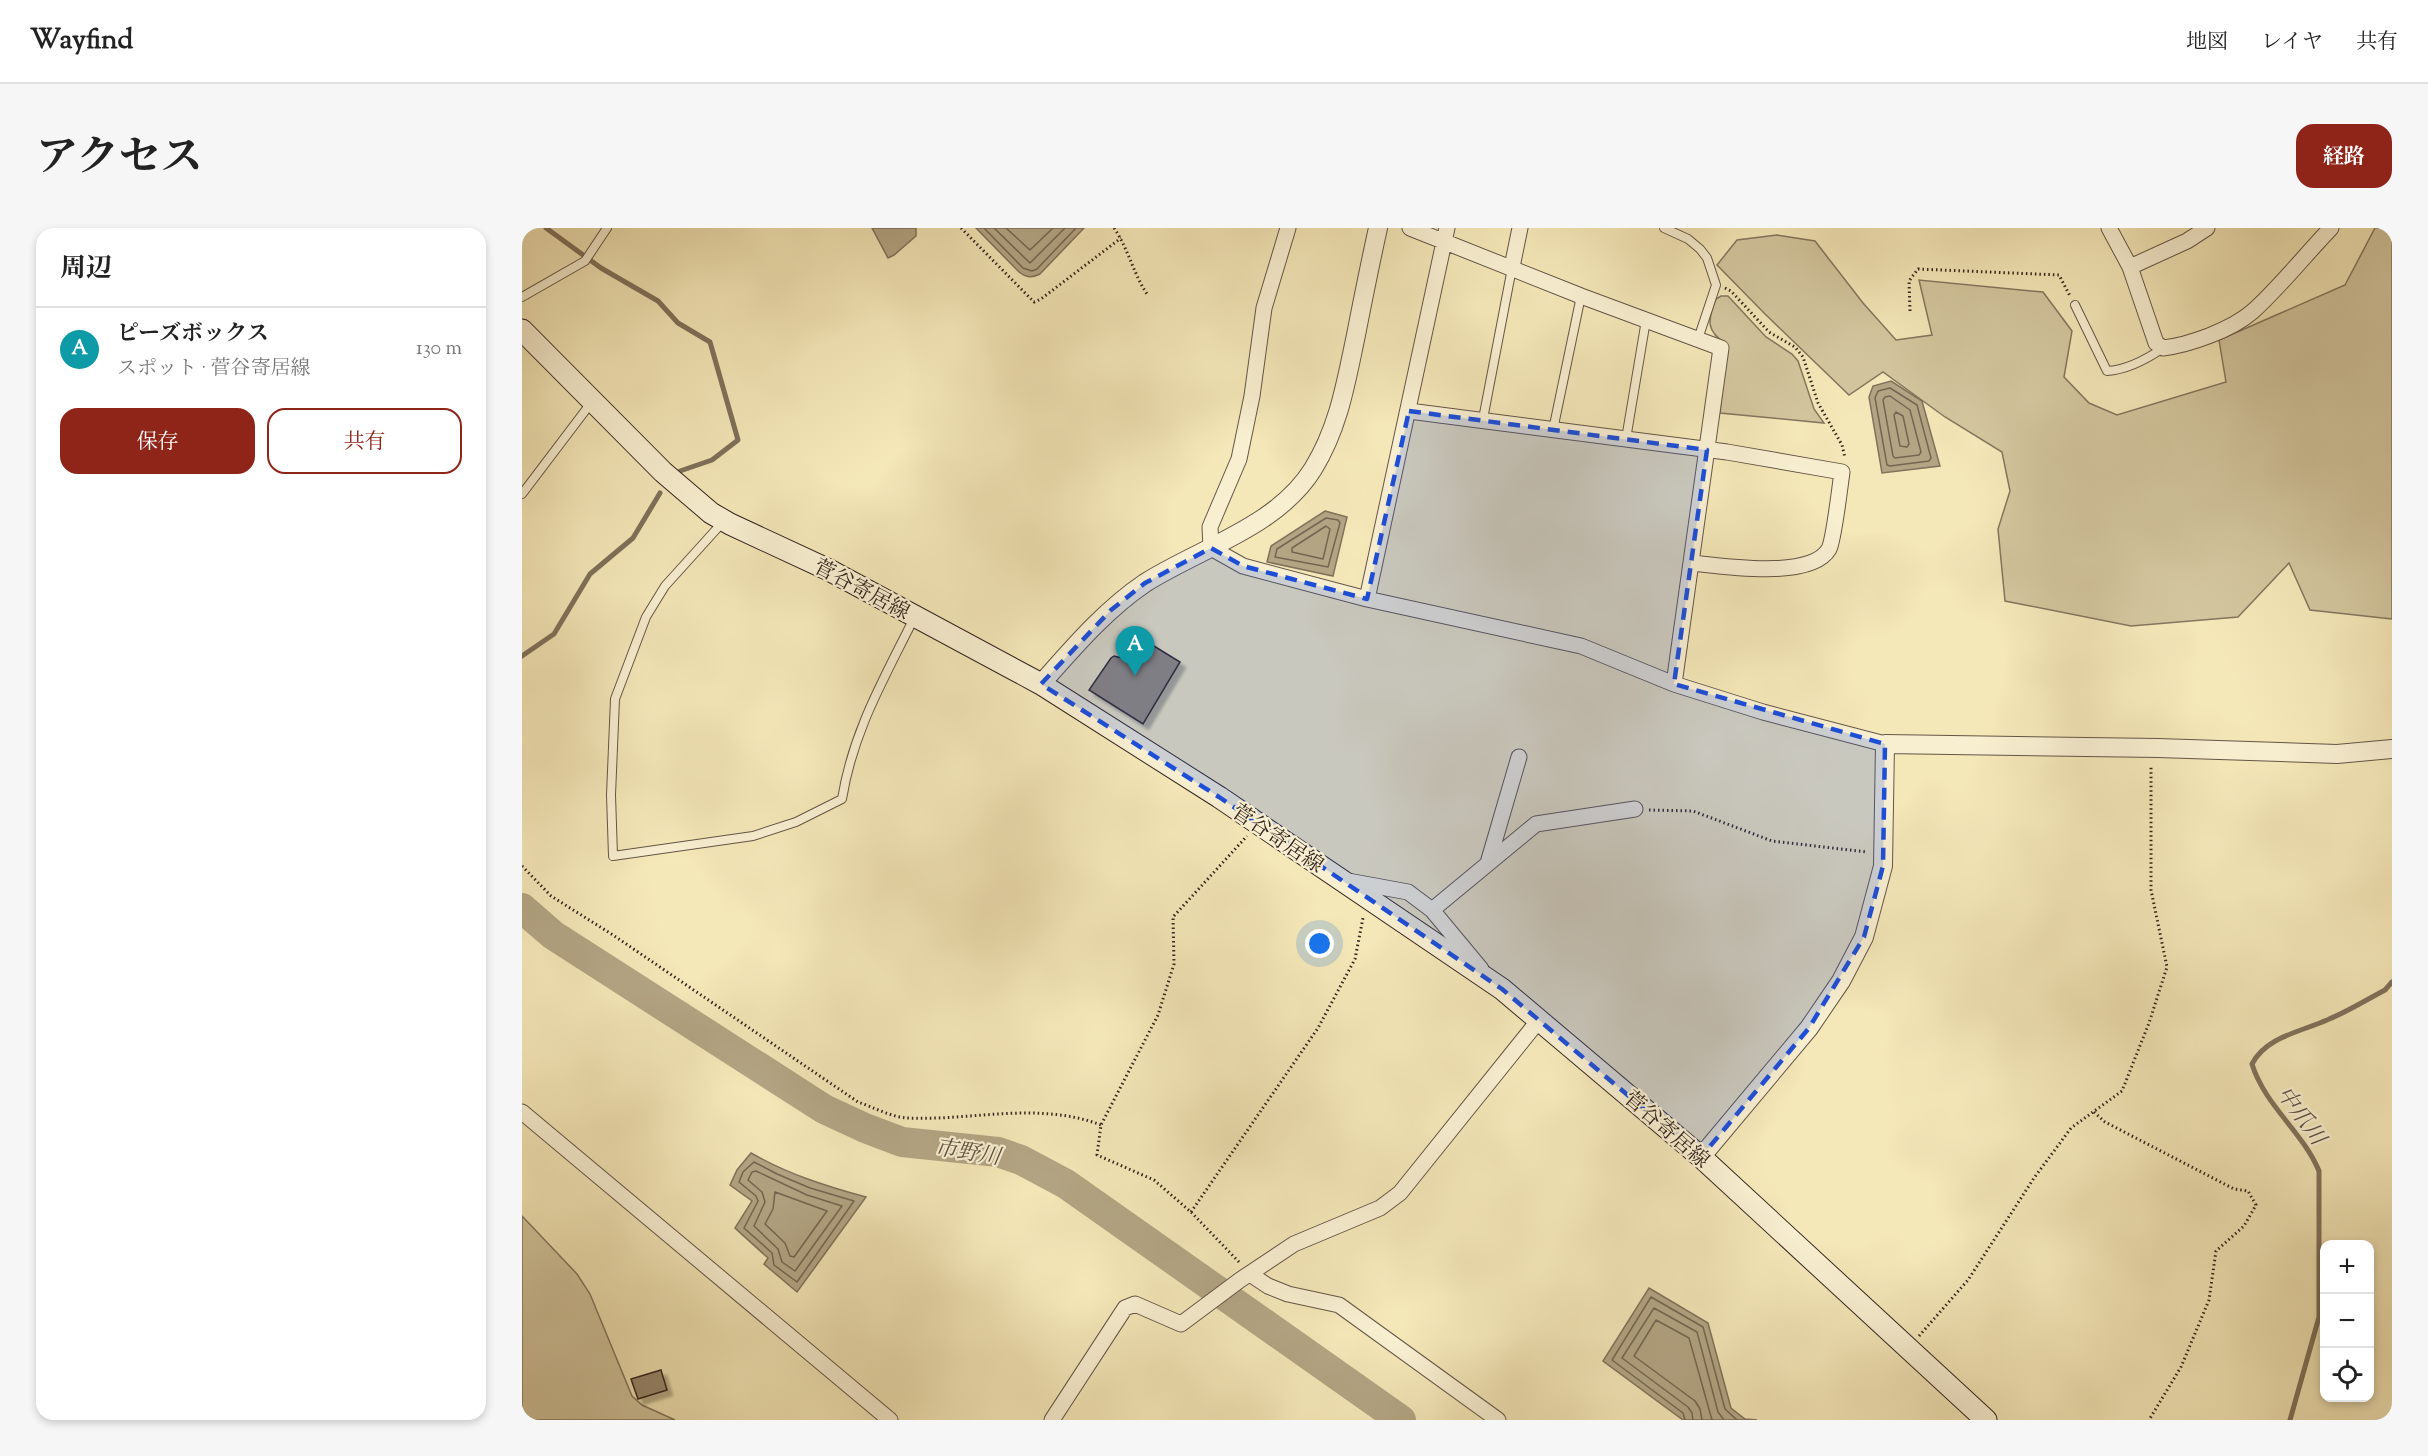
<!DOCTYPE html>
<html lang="ja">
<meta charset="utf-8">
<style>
body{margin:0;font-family:"Sorts Mill Goudy","Noto Serif JP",serif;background:#f6f6f6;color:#222}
.controls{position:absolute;right:18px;bottom:18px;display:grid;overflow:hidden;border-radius:12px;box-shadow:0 3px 9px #0003}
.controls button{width:54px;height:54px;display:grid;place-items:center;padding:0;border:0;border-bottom:2px solid #e0e0e0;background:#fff;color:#222;font:30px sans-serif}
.you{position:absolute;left:798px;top:716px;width:21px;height:21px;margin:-15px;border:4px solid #fff;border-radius:50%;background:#1a73e8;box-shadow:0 0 0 9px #1a73e833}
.badge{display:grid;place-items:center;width:39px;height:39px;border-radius:50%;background:#8f2418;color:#fff;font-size:20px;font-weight:700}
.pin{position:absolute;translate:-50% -50px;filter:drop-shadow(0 2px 3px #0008)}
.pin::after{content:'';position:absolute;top:32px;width:21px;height:18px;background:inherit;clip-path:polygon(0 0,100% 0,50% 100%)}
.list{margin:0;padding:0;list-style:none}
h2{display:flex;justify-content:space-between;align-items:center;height:78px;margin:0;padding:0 24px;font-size:26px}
h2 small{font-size:20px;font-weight:400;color:#767676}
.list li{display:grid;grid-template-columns:39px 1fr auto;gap:18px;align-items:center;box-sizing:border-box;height:84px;padding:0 24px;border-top:2px solid #e0e0e0}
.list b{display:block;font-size:22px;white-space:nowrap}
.list p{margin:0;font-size:20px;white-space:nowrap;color:#767676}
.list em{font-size:20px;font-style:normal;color:#767676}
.actions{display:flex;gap:12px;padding:18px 24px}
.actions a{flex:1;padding:14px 0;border:2px solid #8f2418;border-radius:18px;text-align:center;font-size:21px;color:#8f2418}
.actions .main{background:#8f2418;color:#fff}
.icon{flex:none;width:33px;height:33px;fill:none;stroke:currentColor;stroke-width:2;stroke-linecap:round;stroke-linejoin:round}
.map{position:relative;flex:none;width:1870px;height:1192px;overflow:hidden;border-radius:18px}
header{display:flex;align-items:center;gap:36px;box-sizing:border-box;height:84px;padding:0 30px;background:#fff;border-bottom:2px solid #e0e0e0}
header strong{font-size:28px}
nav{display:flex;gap:33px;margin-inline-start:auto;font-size:21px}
.intro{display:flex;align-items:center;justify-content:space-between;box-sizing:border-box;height:144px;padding:0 36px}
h1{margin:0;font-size:42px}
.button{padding:15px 27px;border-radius:18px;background:#8f2418;color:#fff;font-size:21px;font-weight:700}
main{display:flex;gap:36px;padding:0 36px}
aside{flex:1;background:#fff;border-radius:18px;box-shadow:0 3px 9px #0003}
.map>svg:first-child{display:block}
.green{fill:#d3c69e;stroke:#84765f;stroke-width:1.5}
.water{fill:#b3a584;stroke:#80725c;stroke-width:1.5}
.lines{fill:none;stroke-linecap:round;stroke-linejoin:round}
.shore{stroke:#746652;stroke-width:1.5}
.stream{stroke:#80725c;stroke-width:5}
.river{stroke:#b3a584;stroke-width:30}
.building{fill:#988a6f;stroke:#342620;stroke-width:1.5;filter:url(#shadow)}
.service-casing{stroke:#645646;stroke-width:10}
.minor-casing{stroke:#645646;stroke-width:17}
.tertiary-casing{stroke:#645646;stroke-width:20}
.secondary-casing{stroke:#342620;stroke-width:23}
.path{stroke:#342620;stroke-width:3;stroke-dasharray:1.5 3;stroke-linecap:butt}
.service{stroke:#f8efd1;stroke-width:8}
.minor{stroke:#f8efd1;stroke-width:15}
.tertiary{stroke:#f8efd1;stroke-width:18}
.secondary{stroke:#f8efd1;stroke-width:21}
.marked{fill:#1d4ed8;fill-opacity:0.2;stroke:#1d4ed8;stroke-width:4.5;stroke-dasharray:12 8;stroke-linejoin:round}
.labels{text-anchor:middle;stroke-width:4.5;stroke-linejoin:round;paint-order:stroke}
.street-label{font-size:21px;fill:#342620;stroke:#f8efd1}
.water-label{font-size:22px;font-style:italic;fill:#605243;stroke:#f8efd1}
</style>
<header>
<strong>Wayfind</strong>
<nav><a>地図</a><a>レイヤ</a><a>共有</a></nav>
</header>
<div class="intro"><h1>アクセス</h1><a class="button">経路</a></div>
<main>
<aside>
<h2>周辺<small></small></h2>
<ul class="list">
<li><span class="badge" style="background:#0f9aa8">A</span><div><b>ピーズボックス</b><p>スポット · 菅谷寄居線</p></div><em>130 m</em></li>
</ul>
<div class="actions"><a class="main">保存</a><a>共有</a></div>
</aside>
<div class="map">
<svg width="1870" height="1192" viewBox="0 0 1870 1192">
<defs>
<filter id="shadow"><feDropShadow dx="5.5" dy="5.5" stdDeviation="1.5" flood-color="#0004"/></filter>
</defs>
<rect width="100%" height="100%" fill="#f4e7b8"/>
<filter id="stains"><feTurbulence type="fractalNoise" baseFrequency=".00333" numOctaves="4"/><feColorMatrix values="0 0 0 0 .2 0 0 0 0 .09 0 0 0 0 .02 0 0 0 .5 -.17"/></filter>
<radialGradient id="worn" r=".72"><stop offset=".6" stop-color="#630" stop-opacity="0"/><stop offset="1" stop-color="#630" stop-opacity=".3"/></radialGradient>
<path class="green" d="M1853 0H1870V391L1788 382 1767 335 1716 389 1609 398 1483 373 1476 301 1488 263 1480 224 1423 189 1361 144 1327 167 1242 85 1195 37 1215 12 1255 7 1293 13 1341 75 1374 112 1410 107 1397 52 1521 64 1550 103 1542 149 1567 175 1595 187 1704 154 1697 112 1823 57Z
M1199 68H1206L1244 109 1270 126 1276 133 1292 181 1302 195 1198 185 1205 117C1184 103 1185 93 1194 71Z
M0 988 55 1046 68 1066 110 1168 120 1177 153 1192H0Z"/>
<path class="water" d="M350 0H394V8L372 27 366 30Z
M454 0H562L518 46C510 50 505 50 497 44Z
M1369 153 1400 173 1418 238 1360 245 1347 169 1351 158Z
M803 283 825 289 811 348 745 334 749 318Z
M229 925C266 946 303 958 344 969L275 1064 242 1036 246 1030 213 1000 230 973 208 957 215 942Z
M1127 1060 1186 1095 1209 1180 1223 1191 1235 1192H1161L1081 1133Z"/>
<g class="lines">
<path class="shore" d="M462 0 501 40 510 43 515 41 554 0
M472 0 508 35 543 0
M484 0 508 22 531 0
M1368 160 1395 177 1409 230 1407 233 1368 238 1365 237 1353 170 1356 163Z
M1368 168 1388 182 1399 224 1397 227 1373 230 1371 228 1361 172 1363 169Z
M1374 184 1381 188 1387 216 1385 219 1378 218 1372 187Z
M804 290 816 292 818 295 806 339 753 329 755 321Z
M804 298 808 301 801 331 770 324V320Z
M232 934 255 946 288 960 332 973 275 1054 252 1037 250 1025 222 1000 236 973 234 968 217 954 221 944Z
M234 943 285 967 320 978 273 1043 260 1034 256 1021 232 998 243 974 240 964 226 952 230 944Z
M253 964 305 983 272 1029 268 1028 263 1015 243 996 251 981Z
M1163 1192 1161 1185 1090 1132 1129 1069 1181 1099 1203 1181 1215 1192
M1171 1192 1170 1185 1166 1179 1100 1130 1132 1080 1175 1104 1196 1184 1202 1192
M1180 1192 1178 1181 1173 1173 1112 1128 1134 1092 1167 1110 1190 1192"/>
<path class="stream" d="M24 0 79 40 136 73 156 95 188 114 216 212 190 232 158 243
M0 428 32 406 68 346 111 310 138 265
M1768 1192 1797 1089V943C1781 904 1743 878 1730 836 1744 809 1778 804 1805 792 1825 784 1844 772 1863 762L1870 754"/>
<path class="river" d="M0 680 31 707 302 881 343 900 380 914 476 924 499 932 544 956 879 1192"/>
</g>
<path class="building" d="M614 407 658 434 621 496 567 462 589 430 592 428 600 430Z
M139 1142 145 1162 116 1171 109 1151Z"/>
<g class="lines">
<defs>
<path id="service" d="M1142 0 1166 11 1178 21 1185 30 1194 57 1176 111
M0 69 63 33 85 0
M1553 77 1585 143C1604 142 1625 131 1641 120
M961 191 990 40
M1031 202 1059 68
M1104 211 1124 92
M0 266 69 175
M200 295 143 358 124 389 93 471 89 567 91 628 231 608 274 594 320 571C331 503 362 451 392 390"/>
<path id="minor" d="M766 0 742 80 730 168 717 231 688 299 689 320 721 338 845 371 1059 418 1152 456 1241 484 1363 516
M888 0 1059 68 1199 120 1152 456
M1587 0 1608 39 1634 115 1641 120C1667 117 1709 102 1730 84 1756 61 1784 26 1809 0
M990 39 998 0
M1608 39 1665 13 1685 0
M887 183 1205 224 1320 244C1318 258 1312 311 1307 321 1289 352 1200 338 1170 335
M845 371 925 0
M966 635 997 529
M826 653 886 664 910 682 959 741
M910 682 1014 596 1113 581
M0 884 368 1192
M728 1046 746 1058 766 1066 817 1077 976 1192
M530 1192 603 1080 613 1076 659 1096 718 1052 772 1016 858 980 878 965 1017 792"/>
<path id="tertiary" d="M519 456C551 420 583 382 623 355 678 320 755 299 791 241 817 199 824 154 834 107 841 71 848 36 856 0
M1179 929 1287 800 1319 753 1342 709 1361 638 1363 516 1636 520 1815 526 1870 521"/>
<path id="secondary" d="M0 102 141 244 189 285 208 296 307 342 519 456 697 569 980 761 1179 929 1464 1192"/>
</defs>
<use href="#service" class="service-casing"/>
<use href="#minor" class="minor-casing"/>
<use href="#tertiary" class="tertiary-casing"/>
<use href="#secondary" class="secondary-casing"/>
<path class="path" d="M439 0 512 74 519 71 599 10
M592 0C606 20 611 45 625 66
M1203 60 1209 63 1247 104 1273 119 1281 129 1296 175 1320 217 1323 230
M1388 83 1387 53 1396 41 1537 47 1548 68
M1127 582 1171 583 1250 613 1345 624
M0 638 29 668 91 707 336 874C351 879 369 889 385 890 450 893 516 873 579 897
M1572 884 1583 894 1712 961 1726 963 1734 977 1722 998 1694 1023 1687 1072 1659 1139 1627 1192
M669 984 796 800 833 731 841 690
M717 1034 669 984 632 952 575 927 579 897 636 787 652 736 651 689 725 608
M1397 1108 1446 1052 1512 950 1549 900 1600 863 1627 795 1645 739 1629 662V537"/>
<use href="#service" class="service"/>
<use href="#minor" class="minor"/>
<use href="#tertiary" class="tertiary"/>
<use href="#secondary" class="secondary"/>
</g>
<path class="marked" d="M887 183 1185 222 1152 456 1363 516 1361 638 1342 709 1287 800 1179 929 980 761 697 569 519 456 589 382 623 355 689 320 721 338 845 371Z"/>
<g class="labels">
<g class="street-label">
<text transform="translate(340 361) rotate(28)" y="7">菅谷寄居線</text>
<text transform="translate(756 610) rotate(34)" y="7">菅谷寄居線</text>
<text transform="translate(1145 901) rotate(41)" y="7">菅谷寄居線</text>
</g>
<g class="water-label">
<text transform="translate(1780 887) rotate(54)" y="8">中爪川</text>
<text transform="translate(446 923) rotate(9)" y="8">市野川</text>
</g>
</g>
<rect width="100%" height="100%" filter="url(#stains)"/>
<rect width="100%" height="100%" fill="url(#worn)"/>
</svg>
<div class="controls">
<button>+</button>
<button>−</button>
<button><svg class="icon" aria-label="locate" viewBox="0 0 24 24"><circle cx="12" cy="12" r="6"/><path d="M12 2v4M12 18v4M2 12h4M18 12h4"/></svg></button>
</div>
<div class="you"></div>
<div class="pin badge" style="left:613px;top:448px;background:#0f9aa8">A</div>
</div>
</main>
